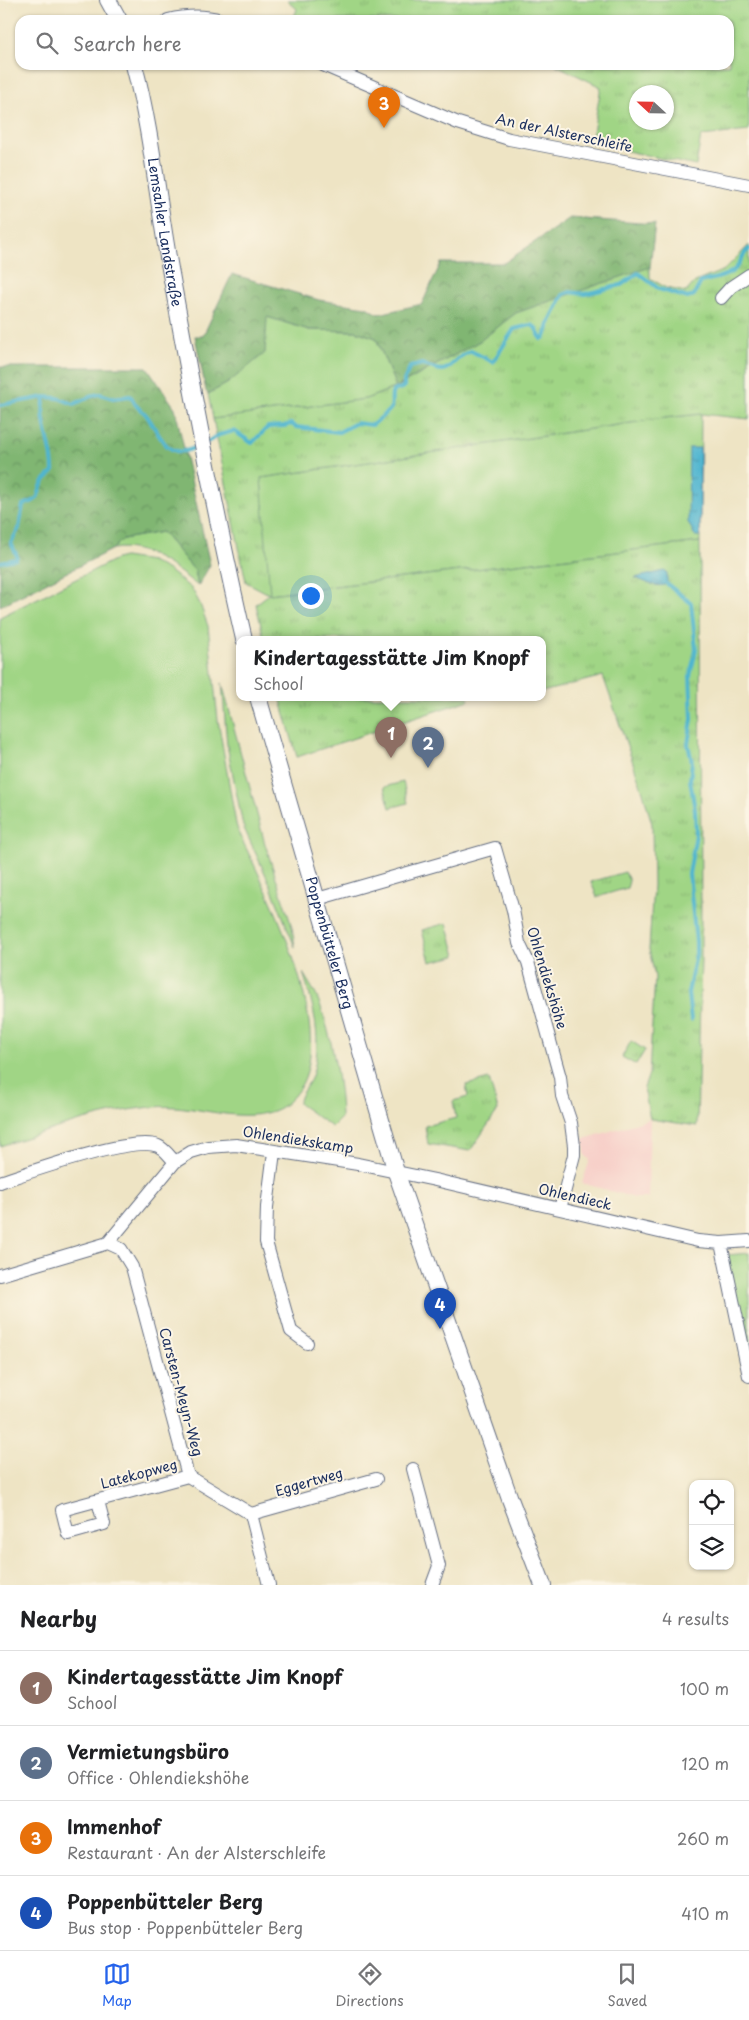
<!DOCTYPE html>
<meta charset="utf-8">
<style>
body{margin:0;font-family:"Playpen Sans",sans-serif;background:#f6f6f6;color:#202124}
.controls{position:absolute;right:15px;bottom:15px;display:grid;overflow:hidden;border-radius:10px;box-shadow:0 1px 4px #0004}
.controls button{width:45px;height:45px;display:grid;place-items:center;padding:0;border:0;border-bottom:1px solid #e0e0e0;background:#fff;color:#202124;font:25px sans-serif}
.compass{position:absolute;left:629px;top:85px;width:45px;height:45px;border-radius:50%;background:#fff;box-shadow:0 1px 4px #0004;rotate:292deg}
.you{position:absolute;left:310px;top:595px;width:18px;height:18px;margin:-12px;border:4px solid #fff;border-radius:50%;background:#1a73e8;box-shadow:0 0 0 8px #1a73e833}
.badge{display:grid;place-items:center;width:32px;height:32px;border-radius:50%;background:#2563eb;color:#fff;font-size:16px;font-weight:700}
.pin{position:absolute;translate:-50% -41px;filter:drop-shadow(0 1px 2px #0008)}
.pin::after{content:'';position:absolute;top:26px;width:18px;height:15px;background:inherit;clip-path:polygon(0 0,100% 0,50% 100%)}
.popup{position:absolute;left:236px;top:636px;width:310px;height:65px;box-sizing:border-box;display:grid;place-content:center;border-radius:10px;background:#fff;filter:drop-shadow(0 1px 4px #0005);font-size:16px;white-space:nowrap;color:#757577}
.popup b{font-size:19px;color:#202124}
.popup::after{content:'';position:absolute;left:50%;top:100%;margin-left:-10px;border:10px solid transparent;border-top-color:#fff}
.list{margin:0;padding:0;list-style:none}
h2{display:flex;justify-content:space-between;align-items:center;height:65px;margin:0;padding:0 20px;font-size:21px}
h2 small{font-size:16px;font-weight:400;color:#757577}
.list li{display:grid;grid-template-columns:32px 1fr auto;gap:15px;align-items:center;box-sizing:border-box;height:75px;padding:0 20px;border-top:1px solid #e0e0e0}
.list b{display:block;font-size:19px;white-space:nowrap}
.list p{margin:0;font-size:16px;white-space:nowrap;color:#757577}
.list em{font-size:16px;font-style:normal;color:#757577}
.icon{flex:none;width:28px;height:28px;fill:none;stroke:currentColor;stroke-width:2;stroke-linecap:round;stroke-linejoin:round}
.map{position:relative;flex:none;width:749px;height:1585px;overflow:hidden}
.search{position:absolute;background:#fff;box-shadow:0 1px 4px #0004;left:15px;right:15px;top:15px;height:55px;display:flex;align-items:center;gap:12px;box-sizing:border-box;padding:0 18px;border-radius:15px;color:#757577;font-size:19px}
.sheet{height:365px;background:#fff}
nav{display:flex;justify-content:space-around;align-items:center;box-sizing:border-box;height:70px;border-top:1px solid #e0e0e0;background:#fff;font-size:14px;color:#757577}
nav a{display:grid;justify-items:center;gap:2px}
nav .on{color:#2563eb}
.map>svg:first-child{display:block}
.built{fill:#f7d0c9}
.grass{fill:#a0d585;stroke:#5e8272}
.forest{fill:url(#forest-crowns);stroke:#4e7268}
.park{fill:url(#park-tufts);stroke:#5e8272;fill-rule:evenodd}
.water{fill:url(#water-ripples);stroke:#367296}
.lines{fill:none;stroke-linecap:round;stroke-linejoin:round}
.stream{stroke:#50b5cf;stroke-width:4}
.minor-casing{stroke:#656e82;stroke-width:14}
.major-casing{stroke:#656e82;stroke-width:18}
.minor{stroke:#fff;stroke-width:12}
.major{stroke:#fff;stroke-width:16}
.labels{text-anchor:middle;stroke-width:4;stroke-linejoin:round;paint-order:stroke}
.street-label{font-size:14px;fill:#1b2f5e;stroke:#fcf5e5}
</style>
<div class="map">
<svg width="749" height="1585" viewBox="0 0 749 1585">
<defs>
<pattern id="forest-crowns" width="20" height="18" patternUnits="userSpaceOnUse" patternTransform="scale(1.25)"><rect width="20" height="18" fill="#80b672"/><path d="M2 6a3 3 0 1 1 6 0M12 15a3 3 0 1 1 6 0" fill="none" stroke="#689461"/></pattern>
<pattern id="park-tufts" width="24" height="20" patternUnits="userSpaceOnUse" patternTransform="scale(1.25)"><rect width="24" height="20" fill="#a0d585"/><path d="M3 7l-1-3M5 7V3M7 7l1-3M15 17l-1-3M17 17v-4M19 17l1-3" fill="none" stroke="#89b775"/></pattern>
<pattern id="water-ripples" width="26" height="14" patternUnits="userSpaceOnUse" patternTransform="scale(1.25)"><rect width="26" height="14" fill="#50b5cf"/><path d="M2 4q2-2 4 0t4 0M15 11q2-2 4 0t4 0" fill="none" stroke="#4294ab"/></pattern>
</defs>
<rect width="100%" height="100%" fill="#fcf5e5"/>
<filter id="ink" filterUnits="userSpaceOnUse"><feTurbulence type="fractalNoise" baseFrequency=".02" numOctaves="2"/><feDisplacementMap in="SourceGraphic" scale="10" xChannelSelector="R" yChannelSelector="G"/><feConvolveMatrix kernelMatrix="1 2 1 2 8 2 1 2 1" color-interpolation-filters="sRGB"/></filter>
<filter id="wash" filterUnits="userSpaceOnUse"><feTurbulence type="fractalNoise" baseFrequency=".0096" numOctaves="4" result="noise"/><feDisplacementMap in="SourceGraphic" scale="20" xChannelSelector="R" yChannelSelector="G"/><feGaussianBlur stdDeviation="1.12" result="paint"/><feColorMatrix in="noise" values="0 0 0 0 0 0 0 0 0 0 0 0 0 0 0 0 0 1.4 0 .05"/><feComposite in="paint" operator="in"/></filter>
<g filter="url(#wash)">
<rect width="100%" height="100%" fill="#eee4c4"/>
<path class="built" d="M650 1119 648 1198H635L582 1183 590 1160 585 1155 584 1139Z"/>
<path class="grass" d="M267 317 309 330 356 331 376 338 396 387 366 399 213 419 208 394 228 383Z
M701 414 700 542 269 594 261 478 664 418Z
M162 532 195 571 198 586C175 568 144 543 113 549L123 539Z
M124 557 151 561 168 570 192 589 200 604 208 626 218 720 236 824 239 834C267 890 338 1031 299 1089 292 1099 284 1107 273 1111 235 1124 193 1103 153 1107 100 1111 50 1131 0 1146V617L116 559Z
M222 683 265 844 292 927 295 947 269 882 243 826 227 745Z
M303 973C309 983 316 993 320 1004 331 1035 341 1085 341 1118L332 1127 299 1104C298 1094 309 1086 312 1076 323 1043 314 1006 303 973Z
M749 1253V1357L727 1255Z"/>
<path class="forest" d="M570 218 655 224 650 267 516 313 480 341 396 387 376 338 356 331 309 330 267 317 265 353 228 383 208 394 206 391 195 336H203L232 274 319 300 366 307 379 314 422 304 441 263H504Z
M0 367H147L175 408 210 565 198 586 195 571 162 532 123 539 113 549 0 606Z"/>
<path class="park" d="M287 0H749V131L701 136 696 166 591 143 601 87 556 65H729V20H293L297 9ZM636 92H666V122H636Z
M749 245V419L701 414 664 418 261 478 270 594 700 542 701 959 697 1126 650 1119 644 1088 649 1074 655 977 649 949 653 885 652 824 643 792 603 676 542 692V639H264L256 604 269 594 246 582 213 419 366 399 397 387 480 341 516 313 650 267V278L666 288 686 292 695 282 724 270Z
M280 697H468L469 700 297 757Z
M403 782 408 803 390 808 384 787Z
M625 872 629 881 627 888 597 897 591 882Z
M447 923 456 956 430 962 422 930Z
M631 1041 645 1050 636 1065 622 1057Z
M489 1079 498 1110 470 1151 428 1144 425 1126 456 1118 453 1101 468 1097 466 1085Z"/>
<path class="water" d="M689 448H700V536H695L688 522Z
M664 571 667 573V584C657 589 645 581 635 578Z"/>
<g class="lines">
<path class="stream" d="M0 405 45 397 58 398 74 404 94 395 100 394 113 398 130 396C133 399 133 401 136 405 139 410 144 411 147 416 162 437 167 463 198 446
M207 442 219 435 234 431 252 443 268 427 284 426 291 424 296 427 339 432 356 423 372 425C375 423 390 410 391 408 393 402 390 397 393 391L404 387V380L410 367 422 364C456 379 444 362 471 351L493 362 514 329 531 325 535 327 541 339 545 337 550 321 563 295 570 292 585 294 621 285 638 273 659 289 688 298 694 295 701 282C711 279 728 277 735 269 741 263 742 254 749 249
M0 562 16 559 17 556 11 543 19 528 23 505C46 498 34 495 44 481 46 478 50 475 53 472 54 446 38 422 45 397
M667 584 691 603 696 650 690 676 692 719 688 744 692 762 690 780 695 810 696 834 689 874 696 942V954L688 993 691 1020"/>
</g>
</g>
<g filter="url(#ink)">
<g class="lines">
<defs>
<path id="minor" d="M168 20C185 16 204 15 221 20
M323 65 458 123 509 139 749 185
M721 298 731 287 749 275
M317 899 495 848 513 910 519 943 528 962 560 1077 562 1096 571 1123 574 1146V1155L560 1209
M274 1152 267 1207 266 1242 291 1331 307 1343
M0 1182C30 1172 133 1135 158 1146 165 1149 170 1157 175 1162
M108 1243 121 1249 132 1267 188 1476 251 1514 269 1585
M721 1243 749 1376
M0 1275 108 1243 175 1162 191 1152 208 1147 236 1145 358 1164 435 1180 698 1241 721 1243 749 1241
M413 1469 439 1566 432 1585
M98 1501 104 1524 68 1534 62 1510 188 1476
M251 1514 376 1479"/>
<g id="major">
<path d="M108 0 119 20"/>
<path id="s1" d="M134 65C152 133 158 205 171 274 193 396 216 519 244 639"/>
<path id="s2" d="M258 697 396 1172 510 1499 543 1585"/>
</g>
</defs>
<use href="#minor" class="minor-casing"/>
<use href="#major" class="major-casing"/>
<use href="#minor" class="minor"/>
<use href="#major" class="major"/>
</g>
</g>
<g class="labels">
<g class="street-label">
<text transform="translate(564 133) rotate(12)" y="5">An der Alsterschleife</text>
<text dy="5" stroke="none"><textPath href="#s1" startOffset="170">Lemsahler Landstraße</textPath></text>
<text dy="5" stroke="none"><textPath href="#s2" startOffset="256">Poppenbütteler Berg</textPath></text>
<text transform="translate(547 978) rotate(73)" y="5">Ohlendiekshöhe</text>
<text transform="translate(298 1140) rotate(9)" y="5">Ohlendiekskamp</text>
<text transform="translate(575 1197) rotate(13)" y="5">Ohlendieck</text>
<text transform="translate(181 1392) rotate(75)" y="5">Carsten-Meyn-Weg</text>
<text transform="translate(139 1474) rotate(-15)" y="5">Latekopweg</text>
<text transform="translate(309 1482) rotate(-16)" y="5">Eggertweg</text>
</g>
</g>
</svg>
<div class="controls">
<button><svg class="icon" aria-label="locate" viewBox="0 0 24 24"><circle cx="12" cy="12" r="6"/><path d="M12 2v4M12 18v4M2 12h4M18 12h4"/></svg></button>
<button><svg class="icon" aria-label="layers" viewBox="0 0 24 24"><path d="M12 4l9 5-9 5-9-5zM3 14l9 5 9-5"/></svg></button>
</div>
<svg class="compass" viewBox="-18 -18 36 36"><path d="M0-13l5 13h-10z" fill="#e53935"/><path d="M0 13l5-13h-10z" fill="#757577"/></svg>
<div class="you"></div>
<div class="pin badge" style="left:391px;top:758px;background:#8d6e63">1</div>
<div class="popup"><b>Kindertagesstätte Jim Knopf</b>School</div>
<div class="pin badge" style="left:428px;top:768px;background:#5c6f8a">2</div>
<div class="pin badge" style="left:384px;top:128px;background:#e8710a">3</div>
<div class="pin badge" style="left:440px;top:1329px;background:#1a4fb4">4</div>
<div class="search"><svg class="icon" aria-label="search" viewBox="0 0 24 24"><circle cx="10" cy="10" r="6"/><path d="M15 15l6 6"/></svg>Search here</div>
</div>
<section class="sheet">
<h2>Nearby<small>4 results</small></h2>
<ul class="list">
<li><span class="badge" style="background:#8d6e63">1</span><div><b>Kindertagesstätte Jim Knopf</b><p>School</p></div><em>100 m</em></li>
<li><span class="badge" style="background:#5c6f8a">2</span><div><b>Vermietungsbüro</b><p>Office · Ohlendiekshöhe</p></div><em>120 m</em></li>
<li><span class="badge" style="background:#e8710a">3</span><div><b>Immenhof</b><p>Restaurant · An der Alsterschleife</p></div><em>260 m</em></li>
<li><span class="badge" style="background:#1a4fb4">4</span><div><b>Poppenbütteler Berg</b><p>Bus stop · Poppenbütteler Berg</p></div><em>410 m</em></li>
</ul>
</section>
<nav>
<a class="on"><svg class="icon" aria-label="map" viewBox="0 0 24 24"><path d="M3 6l6-2 6 2 6-2v14l-6 2-6-2-6 2zM9 4v14M15 6v14"/></svg>Map</a>
<a><svg class="icon" aria-label="directions" viewBox="0 0 24 24"><path d="M12 3l9 9-9 9-9-9zM9 14v-3h6M13 9l2 2-2 2"/></svg>Directions</a>
<a><svg class="icon" aria-label="saved" viewBox="0 0 24 24"><path d="M7 4h10v16l-5-4-5 4z"/></svg>Saved</a>
</nav>
